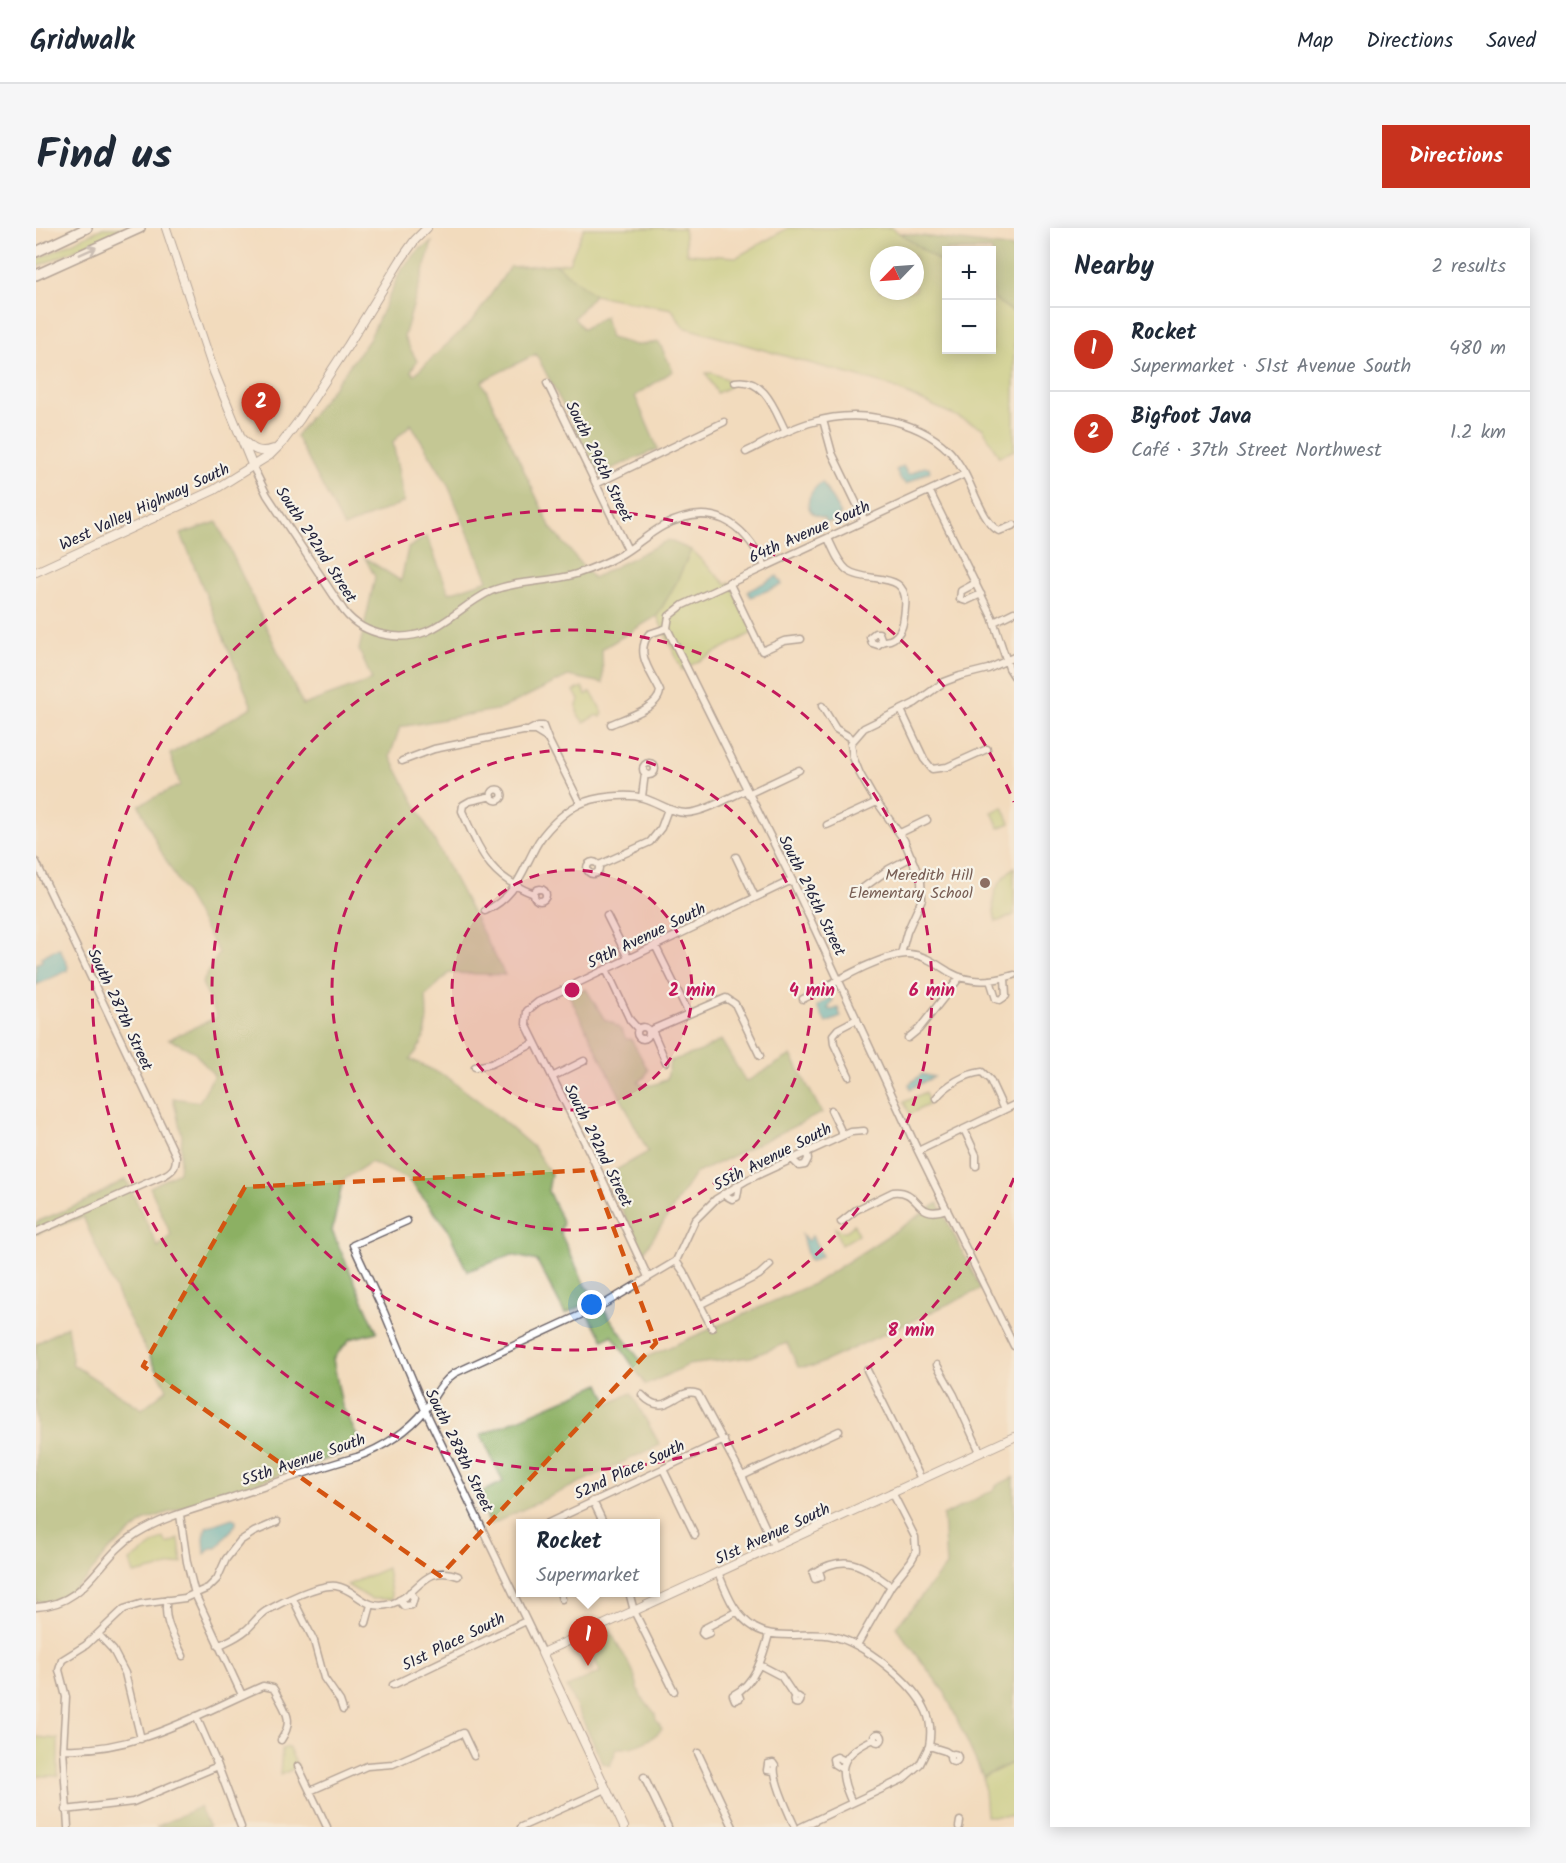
<!DOCTYPE html>
<meta charset="utf-8">
<style>
body{margin:0;font-family:Kalam,sans-serif;background:#f6f6f7;color:#1f2937}
.controls{position:absolute;right:18px;top:18px;display:grid;overflow:hidden;border-radius:0px;box-shadow:0 3px 15px #0003}
.controls button{width:54px;height:54px;display:grid;place-items:center;padding:0;border:0;border-bottom:2px solid #e0e1e3;background:#fff;color:#1f2937;font:30px sans-serif}
.compass{position:absolute;left:834px;top:18px;width:54px;height:54px;border-radius:50%;background:#fff;box-shadow:0 3px 15px #0003;rotate:245deg}
.you{position:absolute;left:556px;top:1077px;width:21px;height:21px;margin:-15px;border:4px solid #fff;border-radius:50%;background:#1a73e8;box-shadow:0 0 0 9px #1a73e833}
.badge{display:grid;place-items:center;width:39px;height:39px;border-radius:50%;background:#c8321e;color:#fff;font-size:20px;font-weight:700}
.pin{position:absolute;translate:-50% -50px;filter:drop-shadow(0 2px 3px #0008)}
.pin::after{content:'';position:absolute;top:32px;width:21px;height:18px;background:inherit;clip-path:polygon(0 0,100% 0,50% 100%)}
.popup{position:absolute;left:480px;top:1291px;width:144px;height:78px;box-sizing:border-box;display:grid;place-content:center;border-radius:0px;background:#fff;filter:drop-shadow(0 2px 4px #0005);font-size:20px;white-space:nowrap;color:#747a83}
.popup b{font-size:22px;color:#1f2937}
.popup::after{content:'';position:absolute;left:50%;top:100%;margin-left:-12px;border:12px solid transparent;border-top-color:#fff}
.list{margin:0;padding:0;list-style:none}
h2{display:flex;justify-content:space-between;align-items:center;height:78px;margin:0;padding:0 24px;font-size:26px}
h2 small{font-size:20px;font-weight:400;color:#747a83}
.list li{display:grid;grid-template-columns:39px 1fr auto;gap:18px;align-items:center;box-sizing:border-box;height:84px;padding:0 24px;border-top:2px solid #e0e1e3}
.list b{display:block;font-size:22px;white-space:nowrap}
.list p{margin:0;font-size:20px;white-space:nowrap;color:#747a83}
.list em{font-size:20px;font-style:normal;color:#747a83}
.map{position:relative;flex:none;width:978px;height:1599px;overflow:hidden;border-radius:0px}
header{display:flex;align-items:center;gap:36px;box-sizing:border-box;height:84px;padding:0 30px;background:#fff;border-bottom:2px solid #e0e1e3}
header strong{font-size:28px}
nav{display:flex;gap:33px;margin-inline-start:auto;font-size:21px}
.intro{display:flex;align-items:center;justify-content:space-between;box-sizing:border-box;height:144px;padding:0 36px}
h1{margin:0;font-size:42px}
.button{padding:15px 27px;border-radius:0px;background:#c8321e;color:#fff;font-size:21px;font-weight:700}
main{display:flex;gap:36px;padding:0 36px}
aside{flex:1;background:#fff;border-radius:0px;box-shadow:0 3px 15px #0003}
.map>svg:first-child{display:block}
.green{fill:#b1cc72;stroke:#6a7756;stroke-width:1.5;fill-rule:evenodd}
.forest{fill:#8cb064;stroke:#576950;stroke-width:1.5}
.water{fill:#44b2be;stroke:#336a7c;stroke-width:1.5}
.lines{fill:none;stroke-linecap:round;stroke-linejoin:round}
.minor-casing{stroke:#6b6368;stroke-width:9}
.major-casing{stroke:#6b6368;stroke-width:10}
.highway-casing{stroke:#6b6368;stroke-width:12}
.minor{stroke:#fff;stroke-width:6}
.major{stroke:#fff;stroke-width:8}
.highway{stroke:#fff;stroke-width:9}
.oneway{stroke:#9c9ca7}
.marked{fill:none;stroke:#d45411;stroke-width:4.5;stroke-dasharray:12 8;stroke-linejoin:round}
.ring{fill:none;stroke:#c2185b;stroke-width:3;stroke-dasharray:10 8}
.education-dot{fill:#8d6e63;stroke:#f7f3e8;stroke-width:2}
.labels{text-anchor:middle;stroke-width:4.5;stroke-linejoin:round;paint-order:stroke}
.street-label{font-size:16px;fill:#22223b;stroke:#f7f3e8}
.education-label{font-size:16px;fill:#785e54;stroke:#f7f3e8;text-anchor:end}
.centre{fill:#c2185b;stroke:#f7f3e8;stroke-width:3}
.ring-label{font-size:18px;text-anchor:middle;font-weight:bold;fill:#c2185b;stroke:#f7f3e8;stroke-width:4.5;stroke-linejoin:round;paint-order:stroke}
</style>
<header>
<strong>Gridwalk</strong>
<nav><a>Map</a><a>Directions</a><a>Saved</a></nav>
</header>
<div class="intro"><h1>Find us</h1><a class="button">Directions</a></div>
<main>
<div class="map">
<svg width="978" height="1599" viewBox="0 0 978 1599">
<rect width="100%" height="100%" fill="#f7f3e8"/>
<filter id="ink" filterUnits="userSpaceOnUse"><feTurbulence type="fractalNoise" baseFrequency=".0167" numOctaves="2"/><feDisplacementMap in="SourceGraphic" scale="12" xChannelSelector="R" yChannelSelector="G"/><feConvolveMatrix kernelMatrix="1 2 1 2 8 2 1 2 1" color-interpolation-filters="sRGB"/></filter>
<filter id="wash" filterUnits="userSpaceOnUse"><feTurbulence type="fractalNoise" baseFrequency=".008" numOctaves="4" result="noise"/><feDisplacementMap in="SourceGraphic" scale="24" xChannelSelector="R" yChannelSelector="G"/><feGaussianBlur stdDeviation="1.35" result="paint"/><feColorMatrix in="noise" values="0 0 0 0 0 0 0 0 0 0 0 0 0 0 0 0 0 1.4 0 .05"/><feComposite in="paint" operator="in"/></filter>
<g filter="url(#wash)">
<rect width="100%" height="100%" fill="#f2dbbd"/>
<path class="green" d="M67 0H88L0 39V32Z
M548 0H648L651 26 701 29 752 0H856L910 38V122H956V69L978 85V222L963 229 947 200 851 157 647 99 636 81 558 67 519 36 533 35ZM843 27H879V63H843Z
M670 145H676L691 151 693 159 681 165Z
M655 322 690 356 693 354 718 404 646 442 621 388 640 355Z
M546 459 550 467 555 464 567 485 565 489 561 487 548 494C541 488 539 480 543 472L538 463Z
M967 579 974 595 963 600 956 584Z
M978 639V687L960 694C953 668 959 656 978 639Z
M890 864 892 877 874 886 868 874Z
M818 996 822 1007 805 1017 799 1000C807 1006 813 1003 818 996Z
M127 1310 132 1316 143 1311 146 1335 98 1346 94 1333Z
M351 1340 356 1371H335L311 1357Z
M0 1509 22 1511V1548H0Z
M252 1519 262 1539 244 1547 246 1521Z
M978 1534V1588H950L947 1549Z"/>
<path class="forest" d="M863 5 978 20V85L956 69V22H910V38Z
M396 14 368 109 381 133 375 143 378 147 438 91 474 39 519 36 558 67 538 90 547 101 569 88 574 110 600 117 623 114 637 143 599 168 622 221 563 246 500 126 446 153 515 300 557 350 632 312 655 322 640 355 621 388 566 421 567 455 532 448 465 481 364 499 354 528 469 747 413 745 390 768C392 794 393 811 374 831L411 849 453 881 497 919 515 946 512 963 527 995 524 1004 548 1055 560 1071 529 1086 501 1033 476 1027 431 1043 411 1000 373 952 335 934 307 952 296 1003 341 1104 314 1111 297 1131 306 1178 327 1219 110 1292 70 1325 50 1351 31 1366 10 1375 0 1373V1116L31 1098 37 1137 106 1181 131 1161 86 1077 47 989 0 1006V994L44 976 90 951 122 1019 135 1007 114 959 143 944 146 908 137 870 163 874 178 847 157 823 133 811 181 789 166 755 183 725 123 620 103 577 144 557 134 526 216 479 145 306 181 294 267 477 336 452 323 422 339 349 329 330 365 353 372 320 391 308 413 365 452 352 411 255 375 196 357 214 368 274 308 299 260 208 333 112 365 42 384 21Z
M550 761 569 792 577 795 586 803 590 811H595L612 842 609 849 602 854C610 861 621 856 631 851L634 833 665 823 685 812 710 854 755 827 786 885 659 946 606 1027 571 947 612 924 533 767Z
M902 975 945 1061 779 1138 762 1139 751 1115 715 1129 652 1137 610 1157 576 1107 568 1112 551 1086 566 1079 604 1132 779 1055Z
M564 1156 573 1176 595 1165 624 1217 454 1297 442 1266 467 1254 445 1207Z
M978 1249V1534L947 1549 909 1465 860 1399 910 1338 907 1288 957 1262 961 1257Z
M573 1401 597 1443 605 1469 619 1485 620 1492 626 1501C615 1513 597 1521 581 1520L574 1538 567 1535 531 1459 564 1444 551 1413Z
M163 1579 173 1599H120Z"/>
<path class="water" d="M867 238 872 246C880 246 884 237 893 239L894 243 870 256 864 251 860 242Z
M786 254 805 286C801 291 796 296 789 294L788 290C765 286 770 265 786 254Z
M741 348 746 356 745 357 715 369 712 364 714 362Z
M24 721 32 738 31 743 0 757V736L6 733 5 729 18 722Z
M793 770H796L797 772 792 781 796 782 802 780 805 789 790 795 781 778Z
M886 846 898 849 874 861 873 856Z
M766 1007 772 1013 776 1008 785 1026V1028L776 1033H774C771 1028 767 1012 766 1007Z
M196 1290 200 1292V1296L181 1320H175L169 1326 168 1310 170 1299Z"/>
</g>
<g filter="url(#ink)">
<g class="lines">
<defs>
<path id="minor" d="M699 154C729 149 739 183 750 204
M511 155 592 322
M787 192 796 225 829 293
M710 224C732 213 754 200 777 194 821 181 879 190 912 222 919 228 923 237 928 244 937 260 948 296 963 303L978 297
M217 239 231 267 308 383C318 396 333 404 350 407 398 416 417 381 455 363 482 352 512 355 540 346 555 341 572 334 586 326 600 318 612 306 627 298 675 273 707 293 729 338
M929 246 647 377 633 388 631 400 756 652 882 923 978 1118
M560 256 688 194
M894 264 956 389 973 440 978 448
M792 310C797 321 802 334 811 342 831 357 874 340 869 380 868 392 867 407 854 412 848 413 846 413 842 417L836 415 834 409 839 405H843L846 413
M693 354 726 423 748 413 765 411
M940 355 925 363 924 371 930 373 945 366
M958 394 978 384
M786 478 800 501 817 511
M865 482 888 531 896 541 911 539 951 521
M575 496C589 490 623 480 624 463 616 445 598 426 613 406L631 400
M494 502 502 498H507L512 511
M366 533 398 521 487 503H499L512 511 544 575
M607 541a6 6 0 1 1 12 0a6 6 0 1 1-12 0Z
M455.5 567a5.5 5.5 0 1 1 11 0a5.5 5.5 0 1 1-11 0Z
M712 566 763 542
M456 568 434 573 427 577 426 583C445 624 452 648 498 666
M606 569 609 545
M791 597 841 574
M864 605 891 592
M700 629 719 669
M0 634 140 928C140 938 138 942 129 947L0 1004
M551 640a6 6 0 1 1 12 0a6 6 0 1 1-12 0Z
M563 637 614 614 625 600 632 581
M827 660 853 641 876 629
M498 667a6 6 0 1 1 12 0a6 6 0 1 1-12 0Z
M449 683C479 669 484 648 499 620 507 604 527 584 544 576 558 569 592 565 607 570 622 574 635 585 650 585 667 585 694 569 710 562
M571 688 592 730
M619 717 653 786
M865 726 871 704 886 671 885 653 868 612 836 567 824 546 817 529 815 515 828 500 879 475 908 454 924 448 952 441 978 429
M570 741 594 792 602 801
M954 752 960 771 964 772 970 768 969 750
M767 771C793 758 845 725 873 726 890 727 901 737 915 745 934 756 958 753 978 747
M601 805a6 6 0 1 1 12 0a6 6 0 1 1-12 0Z
M616 802 630 834
M613 803 690 770 699 776 724 828
M872 810 883 801 924 749
M439 839 455 836 499 815
M813 848 798 816 797 807 802 801 821 791
M516 849 548 833
M900 870C910 857 929 846 946 844L954 852 968 882
M795 882 807 907
M928 901 940 927V938
M882 923 978 877
M756 931 763 938 769 937 772 931 771 924
M687 966 696 971 701 969 703 957
M371 993 317 1017 348 1084 389 1182 506 1425
M805 994 820 982 857 964C885 961 878 993 911 981
M640 1033 647 1043 676 1100
M612 1049 556 929 490 796 491 783 502 774 756 652
M665 1076 723 1047 734 1037
M901 1137 918 1167 944 1224
M831 1142 885 1251
M606 1167C631 1193 641 1157 662 1166L706 1248 738 1318
M627 1241 659 1307
M706 1248 803 1203
M557 1273 568 1296
M144 1287 151 1334 159 1366 206 1467
M510 1296 688 1212
M783 1343 785 1349 779 1351 777 1345C811 1325 824 1336 855 1358
M682 1344C691 1366 698 1387 719 1400 742 1413 771 1403 796 1408 826 1414 877 1454 890 1483 895 1494 895 1507 893 1518L909 1523 915 1527
M524 1364 526 1371
M593 1364 598 1383 638 1463
M257 1371 278 1413 288 1450 304 1473 307 1482
M131 1372C126 1391 139 1411 147 1428
M363 1372 368 1378 376 1377 378 1370 374 1364
M0 1379C53 1376 61 1330 100 1306 128 1288 163 1280 194 1270 236 1256 278 1241 321 1229 346 1220 373 1203 390 1181 399 1168 405 1154 419 1145L570 1075 640 1033 659 992 680 971 711 952 815 904 828 903
M330 1395 335 1377
M671 1400 673 1405 668 1407 666 1405 667 1401 700 1384
M62 1406 77 1422 89 1445 105 1511
M821 1417 855 1358 875 1333 880 1324 879 1309 856 1264
M182 1418C192 1413 202 1409 210 1402 217 1396 222 1388 230 1383 246 1374 282 1356 300 1358 321 1361 328 1384 355 1376 383 1367 387 1335 422 1348
M724 1437 745 1448 759 1469
M357 1457 490 1393
M702 1465 704 1470 699 1472 697 1467C719 1456 727 1429 733 1406
M757.5 1472a3.5 3.5 0 1 1 7 0a3.5 3.5 0 1 1-7 0Z
M160 1488 182 1538 205 1599
M838 1510a4 4 0 1 1 8 0a4 4 0 1 1-8 0Z
M27 1521C99 1525 162 1486 227 1458L237 1460 239 1463C249 1483 259 1491 245 1512
M662 1525 697 1599
M914 1530a4 4 0 1 1 8 0a4 4 0 1 1-8 0Z
M262 1538 291 1599
M806 1541 798 1536 797 1531 801 1529 809 1533
M738 1543 731 1542 732 1536 737 1535 739 1538C736 1550 753 1586 759 1599
M608 1549 632 1599
M274 1563 331 1538 357 1536 427 1505 438 1528
M816 1575C801 1542 802 1527 838 1511
M29 1582 97 1574 182 1538
M32 1599 27 1521 30 1469 23 1442 26 1432 50 1417 88 1381 104 1376 149 1370 172 1360 181 1351 190 1331 204 1313 218 1304 241 1294
M485 1599 570 1561
M765 1599 867 1551 884 1536 893 1518
M923 1599 924 1593"/>
<path id="major" d="M130 0 178 144 217 239
M207 212C217 222 224 226 238 221
M0 344 178 262 234 227 246 215 264 191 311 119 364 33 379 12 391 0
M588 1599 506 1425 978 1209"/>
<path id="highway" d="M0 24 51 0
M0 47 104 0"/>
</defs>
<use href="#minor" class="minor-casing"/>
<use href="#major" class="major-casing"/>
<use href="#highway" class="highway-casing"/>
<use href="#minor" class="minor"/>
<use href="#major" class="major"/>
<use href="#highway" class="highway"/>
</g>
<defs><path id="oneway-shaft" d="M-6 0H5M1.5-3L5.5 0L1.5 3" fill="none" stroke-width="1.6" stroke-linecap="round" stroke-linejoin="round" transform="scale(1.5)"/></defs>
<use class="oneway" href="#oneway-shaft" transform="translate(52 23) rotate(-24)"/>
</g>
<path d="M0 0H978V1599H0ZM556 942 620 1115 404 1348 107 1138 209 959Z" fill="#f2dbbd" fill-opacity=".55" fill-rule="evenodd"/>
<path class="marked" d="M556 942 620 1115 404 1348 107 1138 209 959Z"/>
<circle cx="536" cy="762" r="120" fill="#c2185b" fill-opacity=".12"/>
<g class="ring">
<circle cx="536" cy="762" r="120"/>
<circle cx="536" cy="762" r="240"/>
<circle cx="536" cy="762" r="360"/>
<path d="M978 950A480 480 0 1 1 978 574"/>
</g>
<circle class="education-dot" cx="949" cy="655" r="6"/>
<g class="labels">
<g class="street-label">
<text transform="translate(564 233) rotate(64)" y="6">South 296th Street</text>
<text transform="translate(108 278) rotate(-25)" y="6">West Valley Highway South</text>
<text transform="translate(773 303) rotate(-24)" y="6">64th Avenue South</text>
<text transform="translate(281 316) rotate(57)" y="6">South 292nd Street</text>
<text transform="translate(777 667) rotate(64)" y="6">South 296th Street</text>
<text transform="translate(610 707) rotate(-26)" y="6">59th Avenue South</text>
<text transform="translate(85 781) rotate(65)" y="6">South 287th Street</text>
<text transform="translate(563 917) rotate(64)" y="6">South 292nd Street</text>
<text transform="translate(736 928) rotate(-27)" y="6">55th Avenue South</text>
<text transform="translate(424 1222) rotate(64)" y="6">South 288th Street</text>
<text transform="translate(267 1231) rotate(-19)" y="6">55th Avenue South</text>
<text transform="translate(593 1241) rotate(-25)" y="6">52nd Place South</text>
<text transform="translate(736 1305) rotate(-25)" y="6">51st Avenue South</text>
<text transform="translate(417 1413) rotate(-26)" y="6">51st Place South</text>
</g>
<g class="education-label">
<text x="937" y="652">Meredith Hill<tspan x="937" dy="18">Elementary School</tspan></text>
</g>
</g>
<circle cx="536" cy="762" r="9" class="centre"/>
<g class="ring-label">
<text x="656" y="768">2 min</text>
<text x="776" y="768">4 min</text>
<text x="896" y="768">6 min</text>
<text x="875" y="1108">8 min</text>
</g>
</svg>
<div class="controls">
<button>+</button>
<button>−</button>
</div>
<svg class="compass" viewBox="-18 -18 36 36"><path d="M0-13l5 13h-10z" fill="#e53935"/><path d="M0 13l5-13h-10z" fill="#747a83"/></svg>
<div class="you"></div>
<div class="pin badge" style="left:552px;top:1438px">1</div>
<div class="popup"><b>Rocket</b>Supermarket</div>
<div class="pin badge" style="left:225px;top:205px">2</div>
</div>
<aside>
<h2>Nearby<small>2 results</small></h2>
<ul class="list">
<li><span class="badge">1</span><div><b>Rocket</b><p>Supermarket · 51st Avenue South</p></div><em>480 m</em></li>
<li><span class="badge">2</span><div><b>Bigfoot Java</b><p>Café · 37th Street Northwest</p></div><em>1.2 km</em></li>
</ul>
</aside>
</main>
